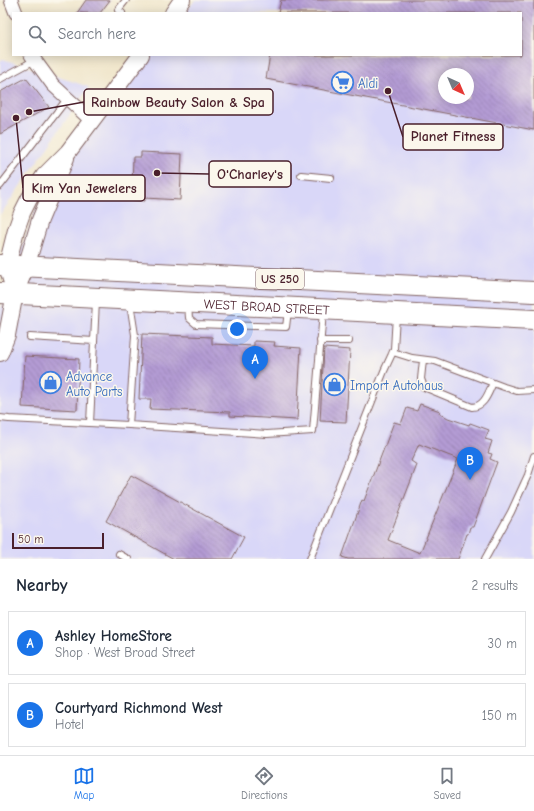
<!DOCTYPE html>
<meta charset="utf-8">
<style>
body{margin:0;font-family:"Comic Neue",sans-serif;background:#f2f2f3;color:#1f2937}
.compass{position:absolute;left:438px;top:68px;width:36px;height:36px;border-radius:50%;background:#fff;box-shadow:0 2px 10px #0003;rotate:136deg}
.scale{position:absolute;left:12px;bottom:10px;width:92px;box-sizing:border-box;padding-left:4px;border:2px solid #4a1f2b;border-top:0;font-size:11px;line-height:14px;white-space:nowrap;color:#4a1f2b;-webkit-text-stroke:3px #fbf7ec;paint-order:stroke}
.you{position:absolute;left:237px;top:329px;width:14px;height:14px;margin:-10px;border:3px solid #fff;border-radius:50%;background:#1a73e8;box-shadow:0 0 0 6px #1a73e833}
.badge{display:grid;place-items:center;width:26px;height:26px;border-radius:50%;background:#1a73e8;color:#fff;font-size:13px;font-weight:700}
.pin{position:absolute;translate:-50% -33px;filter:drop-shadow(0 1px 2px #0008)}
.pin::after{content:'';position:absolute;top:21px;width:14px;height:12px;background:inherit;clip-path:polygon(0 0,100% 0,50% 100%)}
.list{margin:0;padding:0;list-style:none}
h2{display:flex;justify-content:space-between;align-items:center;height:52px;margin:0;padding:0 16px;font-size:17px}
h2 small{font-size:13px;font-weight:400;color:#747a83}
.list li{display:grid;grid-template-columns:26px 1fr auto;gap:12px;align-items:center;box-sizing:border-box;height:64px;margin:0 8px 8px;padding:0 8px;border:1px solid #e0e1e3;border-radius:0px}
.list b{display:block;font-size:15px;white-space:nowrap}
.list p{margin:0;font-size:13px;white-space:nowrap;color:#747a83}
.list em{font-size:13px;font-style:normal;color:#747a83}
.icon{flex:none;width:22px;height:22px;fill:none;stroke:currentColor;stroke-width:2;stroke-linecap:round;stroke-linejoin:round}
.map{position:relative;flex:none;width:534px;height:559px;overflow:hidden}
.search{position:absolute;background:#fff;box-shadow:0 2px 10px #0003;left:12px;right:12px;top:12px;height:44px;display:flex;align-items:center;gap:10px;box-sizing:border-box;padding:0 14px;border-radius:0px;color:#747a83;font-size:15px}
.sheet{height:196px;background:#fff}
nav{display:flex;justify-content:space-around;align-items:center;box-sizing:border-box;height:56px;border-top:1px solid #e0e1e3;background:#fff;font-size:11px;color:#747a83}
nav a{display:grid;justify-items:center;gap:2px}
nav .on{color:#1a73e8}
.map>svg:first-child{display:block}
.built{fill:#d9d7f8;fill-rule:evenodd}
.building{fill:url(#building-back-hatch);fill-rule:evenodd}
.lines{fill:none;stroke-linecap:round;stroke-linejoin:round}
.service-casing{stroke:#846564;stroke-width:8}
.minor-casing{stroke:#846564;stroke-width:15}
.tertiary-casing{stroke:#846564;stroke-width:18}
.primary-casing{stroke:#846564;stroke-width:22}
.service{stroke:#fff;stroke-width:6}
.minor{stroke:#fff;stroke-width:13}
.tertiary{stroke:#fff;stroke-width:16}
.primary{stroke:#fff;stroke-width:20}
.labels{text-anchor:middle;stroke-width:3;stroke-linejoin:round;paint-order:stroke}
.shield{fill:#fbf7ec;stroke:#7f6065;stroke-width:1}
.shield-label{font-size:12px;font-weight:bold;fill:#4a1f2b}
.shop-label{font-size:13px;fill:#366cbe;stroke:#fbf7ec;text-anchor:start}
.street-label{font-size:13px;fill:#4a1f2b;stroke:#fbf7ec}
.leader{fill:none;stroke:#4a1f2b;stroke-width:1.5}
.callout-dot{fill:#4a1f2b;stroke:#fbf7ec;stroke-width:1.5}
.callout{fill:#fbf7ec;stroke:#4a1f2b;stroke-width:1.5}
.callout-label{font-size:14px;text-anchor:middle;font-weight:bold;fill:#4a1f2b}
</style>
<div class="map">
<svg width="534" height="559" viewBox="0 0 534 559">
<defs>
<pattern id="building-back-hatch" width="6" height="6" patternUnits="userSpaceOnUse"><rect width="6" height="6" fill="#b39bd4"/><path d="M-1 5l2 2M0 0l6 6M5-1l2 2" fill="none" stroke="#947eac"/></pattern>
</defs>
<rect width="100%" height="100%" fill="#fbf7ec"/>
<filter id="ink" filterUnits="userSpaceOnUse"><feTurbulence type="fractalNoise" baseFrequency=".025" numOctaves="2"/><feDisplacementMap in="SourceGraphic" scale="8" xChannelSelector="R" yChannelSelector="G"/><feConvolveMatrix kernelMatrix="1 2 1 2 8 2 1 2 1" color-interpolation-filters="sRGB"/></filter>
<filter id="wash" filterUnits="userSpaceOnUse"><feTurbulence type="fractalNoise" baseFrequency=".012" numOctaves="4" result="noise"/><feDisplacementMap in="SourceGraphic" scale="16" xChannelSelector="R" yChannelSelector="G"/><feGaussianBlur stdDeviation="0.9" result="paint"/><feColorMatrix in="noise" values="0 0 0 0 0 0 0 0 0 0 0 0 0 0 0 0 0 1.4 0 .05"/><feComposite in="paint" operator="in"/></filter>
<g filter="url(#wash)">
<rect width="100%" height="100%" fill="#f1e7cd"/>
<path class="built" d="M195 0H534V559H0V309L38 202 152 55H521V13H185ZM444 74H468V98H444Z
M3 59 89 87 0 215V61Z"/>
<g id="blocks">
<path class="building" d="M86 0H110L100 13H77Z
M281 0H534V130L266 79 270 55H521V13H278ZM444 74H468V98H444Z
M26 78 49 107 0 134V92Z
M141 152 182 154 180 200 145 198V201L133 200 134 189H132L133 157H141Z
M142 334 212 337V344L254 346V341L275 342 274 346 301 348 297 420 230 416V412L150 409 151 399H139Z
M324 348 350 350 346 422 320 421Z
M25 356 79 359 77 410 22 407Z
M420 404 440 411 439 413 448 418 469 425 470 423 489 430 485 439 492 441 488 453 492 454 490 459 497 462 473 527H470L468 534H467L458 559H348L342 557 362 500 364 501 394 422 401 424 407 408 417 411ZM419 444 458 459 420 553 388 540 417 465 411 461Z
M131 475 244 537 232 559H174L106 521Z"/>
</g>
</g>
<g filter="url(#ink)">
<use href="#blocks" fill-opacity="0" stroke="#846564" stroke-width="1"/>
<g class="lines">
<defs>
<path id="service" d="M122 13 118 10 126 0
M0 79 35 60
M301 175 331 178
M0 186 67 99
M188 306 189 318 196 324 286 327 288 311
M30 337 94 341
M320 341H349
M393 352 412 358 435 361 504 387 517 391 534 390
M423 360 421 379 424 387 472 407C485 406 488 393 493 383
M0 418 9 419 129 425 135 335 130 303
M90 423 96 301
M129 425 267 434 313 431 323 312
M119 554 128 559
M310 559 384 371 391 356 394 349 396 315
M485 559 511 512 528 475 534 456"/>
<path id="minor" d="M11 0 16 13
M31 55 53 85 92 121"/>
<path id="tertiary" d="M173 13 182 0
M15 293 7 266 16 230 22 213 29 199 44 176 68 152 141 55
M0 353 7 335 15 293 26 267 40 220 66 158"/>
<g id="primary">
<path d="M0 265 534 292"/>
<path id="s1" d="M0 293 534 320"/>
</g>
</defs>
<use href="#service" class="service-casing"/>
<use href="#minor" class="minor-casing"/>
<use href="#tertiary" class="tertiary-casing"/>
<use href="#primary" class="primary-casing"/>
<use href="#service" class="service"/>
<use href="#minor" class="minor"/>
<use href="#tertiary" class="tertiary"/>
<use href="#primary" class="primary"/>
</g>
</g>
<defs>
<symbol id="supermarket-ring" viewBox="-11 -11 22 22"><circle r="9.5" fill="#fbf7ec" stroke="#3f7fe0" stroke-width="1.5"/><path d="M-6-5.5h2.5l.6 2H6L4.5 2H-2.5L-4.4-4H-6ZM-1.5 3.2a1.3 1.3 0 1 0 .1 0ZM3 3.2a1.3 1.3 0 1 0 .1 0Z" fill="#3f7fe0"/></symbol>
<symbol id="shop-ring" viewBox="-11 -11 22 22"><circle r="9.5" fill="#fbf7ec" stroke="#3f7fe0" stroke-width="1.5"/><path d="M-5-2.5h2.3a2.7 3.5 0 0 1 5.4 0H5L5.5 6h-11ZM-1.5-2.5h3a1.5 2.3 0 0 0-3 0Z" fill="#3f7fe0"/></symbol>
</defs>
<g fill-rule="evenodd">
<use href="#supermarket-ring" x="330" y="70" width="25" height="25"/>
<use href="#shop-ring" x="38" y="370" width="25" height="25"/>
<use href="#shop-ring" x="322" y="372" width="25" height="25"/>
</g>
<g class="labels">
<rect class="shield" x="256" y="269" width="48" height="20" rx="3"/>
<g class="shield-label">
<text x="280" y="283">US 250</text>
</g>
<g class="shop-label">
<text x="358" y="88">Aldi</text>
<text x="66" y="381">Advance<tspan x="66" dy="15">Auto Parts</tspan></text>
<text x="350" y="390">Import Autohaus</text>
</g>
<g class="street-label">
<text dy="5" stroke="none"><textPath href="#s1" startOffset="267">WEST BROAD STREET</textPath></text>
</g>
</g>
<path class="leader" d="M29 112L84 102M388 91L403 137M157 173L209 174M16 118L23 188"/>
<g class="callout-dot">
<circle cx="29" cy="112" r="4"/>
<circle cx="388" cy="91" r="4"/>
<circle cx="157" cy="173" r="4"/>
<circle cx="16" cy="118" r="4"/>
</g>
<g class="callout">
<rect x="84" y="89" width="189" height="26" rx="4"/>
<rect x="403" y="124" width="100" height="26" rx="4"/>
<rect x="209" y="161" width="82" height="26" rx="4"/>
<rect x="23" y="175" width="122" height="26" rx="4"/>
</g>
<g class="callout-label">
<text x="178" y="107">Rainbow Beauty Salon &amp; Spa</text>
<text x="453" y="141">Planet Fitness</text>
<text x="250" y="179">O'Charley's</text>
<text x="84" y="193">Kim Yan Jewelers</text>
</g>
</svg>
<svg class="compass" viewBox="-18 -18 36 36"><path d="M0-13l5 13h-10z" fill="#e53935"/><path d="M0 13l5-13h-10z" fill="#747a83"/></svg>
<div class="scale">50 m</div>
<div class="you"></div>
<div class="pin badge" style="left:255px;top:379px">A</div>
<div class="pin badge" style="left:470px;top:480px">B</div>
<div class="search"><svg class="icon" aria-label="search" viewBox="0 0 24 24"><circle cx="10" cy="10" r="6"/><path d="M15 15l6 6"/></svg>Search here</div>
</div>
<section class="sheet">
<h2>Nearby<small>2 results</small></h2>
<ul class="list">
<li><span class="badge">A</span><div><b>Ashley HomeStore</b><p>Shop · West Broad Street</p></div><em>30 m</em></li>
<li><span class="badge">B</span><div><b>Courtyard Richmond West</b><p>Hotel</p></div><em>150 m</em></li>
</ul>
</section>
<nav>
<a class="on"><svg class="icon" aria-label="map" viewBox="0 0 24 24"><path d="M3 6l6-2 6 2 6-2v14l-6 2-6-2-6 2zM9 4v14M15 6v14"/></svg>Map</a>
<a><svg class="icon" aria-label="directions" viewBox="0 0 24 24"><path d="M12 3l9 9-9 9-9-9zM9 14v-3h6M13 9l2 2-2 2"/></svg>Directions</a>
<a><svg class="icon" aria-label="saved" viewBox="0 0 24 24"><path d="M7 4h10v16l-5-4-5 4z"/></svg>Saved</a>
</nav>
